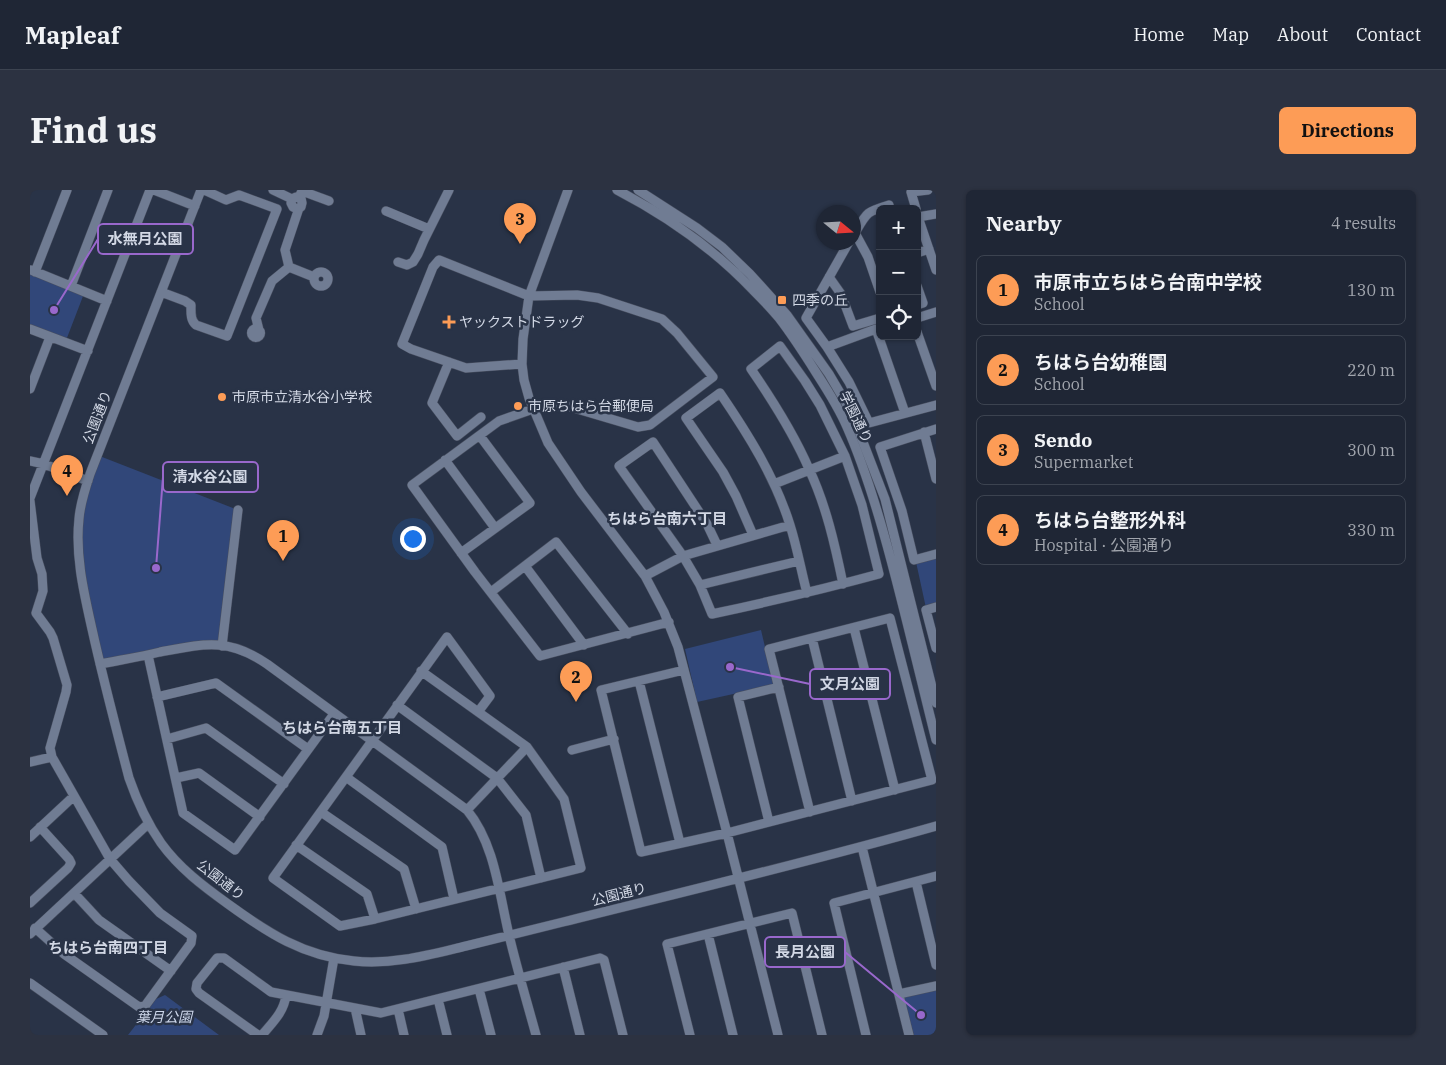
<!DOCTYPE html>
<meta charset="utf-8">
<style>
body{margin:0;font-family:"IBM Plex Serif","Noto Sans JP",serif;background:#2c3241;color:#f1f3f6}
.controls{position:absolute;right:15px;top:15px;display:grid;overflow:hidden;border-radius:8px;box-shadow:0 1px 4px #0004}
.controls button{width:45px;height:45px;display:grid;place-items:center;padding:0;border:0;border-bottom:1px solid #3c4350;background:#1f2635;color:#f1f3f6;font:25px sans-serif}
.compass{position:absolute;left:786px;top:15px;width:45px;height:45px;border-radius:50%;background:#1f2635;box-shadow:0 1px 4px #0004;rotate:108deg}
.you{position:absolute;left:382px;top:348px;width:18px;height:18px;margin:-12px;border:4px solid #fff;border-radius:50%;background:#1a73e8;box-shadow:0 0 0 8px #1a73e833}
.badge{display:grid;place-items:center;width:32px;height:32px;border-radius:50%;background:#fd9c56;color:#111;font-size:16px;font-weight:700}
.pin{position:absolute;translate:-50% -41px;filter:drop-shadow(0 1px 2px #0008)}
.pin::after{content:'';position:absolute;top:26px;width:18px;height:15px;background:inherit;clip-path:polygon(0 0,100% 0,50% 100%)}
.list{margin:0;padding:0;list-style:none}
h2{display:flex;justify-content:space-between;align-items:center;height:65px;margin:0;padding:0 20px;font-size:21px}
h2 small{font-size:16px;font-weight:400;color:#a1a5ad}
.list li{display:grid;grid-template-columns:32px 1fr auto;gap:15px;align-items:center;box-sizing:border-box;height:70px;margin:0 10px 10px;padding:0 10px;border:1px solid #3c4350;border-radius:8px}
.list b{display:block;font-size:19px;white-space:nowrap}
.list p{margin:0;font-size:16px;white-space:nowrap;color:#a1a5ad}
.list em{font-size:16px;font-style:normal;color:#a1a5ad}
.icon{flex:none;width:28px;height:28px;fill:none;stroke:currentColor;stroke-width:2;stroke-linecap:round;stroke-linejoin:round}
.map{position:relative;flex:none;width:906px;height:845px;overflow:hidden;border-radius:8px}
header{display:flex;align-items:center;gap:30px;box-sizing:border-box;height:70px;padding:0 25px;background:#1f2635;border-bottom:1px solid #3c4350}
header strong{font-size:24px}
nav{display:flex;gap:28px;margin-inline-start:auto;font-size:18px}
.intro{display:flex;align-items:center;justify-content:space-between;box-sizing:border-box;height:120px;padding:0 30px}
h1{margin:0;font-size:35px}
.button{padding:12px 22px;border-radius:8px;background:#fd9c56;color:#111;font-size:18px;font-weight:700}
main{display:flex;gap:30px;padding:0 30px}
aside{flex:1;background:#1f2635;border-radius:8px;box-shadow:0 1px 4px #0004}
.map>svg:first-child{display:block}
.green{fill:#314779}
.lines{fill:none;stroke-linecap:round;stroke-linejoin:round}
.minor-casing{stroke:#484f60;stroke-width:10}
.minor{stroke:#707c93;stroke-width:9}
.poi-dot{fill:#fd9c56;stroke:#293347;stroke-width:2}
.labels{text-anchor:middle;stroke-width:5;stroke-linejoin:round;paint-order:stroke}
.poi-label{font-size:14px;fill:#d2d8e5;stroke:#293347;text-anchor:start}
.street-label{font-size:14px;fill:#d2d8e5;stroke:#293347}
.park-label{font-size:14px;font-style:italic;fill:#cdd7eb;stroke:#293347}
.neighbourhood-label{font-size:15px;font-weight:bold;fill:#d2d8e5;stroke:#293347}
.leader{fill:none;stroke:#9968cc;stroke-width:2}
.callout-dot{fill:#9968cc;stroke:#293347;stroke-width:2}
.callout{fill:#293347;stroke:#9968cc;stroke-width:2}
.callout-label{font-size:15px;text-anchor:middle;font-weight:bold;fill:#d2d8e5}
</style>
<header>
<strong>Mapleaf</strong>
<nav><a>Home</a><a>Map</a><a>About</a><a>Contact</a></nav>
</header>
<div class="intro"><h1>Find us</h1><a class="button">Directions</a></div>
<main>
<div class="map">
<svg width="906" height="845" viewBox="0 0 906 845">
<rect width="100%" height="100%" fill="#293347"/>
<path class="green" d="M0 80 55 101 35 153 0 139Z
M67 265 208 320 192 456 70 474 54 405 49 328Z
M906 366V416L896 418 886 372Z
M731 440 744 495 667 512 655 459Z
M906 797V845H881L871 805Z
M135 805 189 845H98L126 809Z"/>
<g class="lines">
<defs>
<path id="minor" d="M124 0 165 16
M171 0 60 284C55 299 50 314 49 329 45 366 54 403 62 439 73 489 86 538 99 588 107 611 117 633 131 653 149 678 173 696 198 714 238 743 273 766 324 771 363 775 398 765 436 756 468 748 500 740 533 732 657 701 783 671 906 636
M243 0 262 9 266 7 271 8 272 13 271 17 267 19 263 17 261 13 262 9
M538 0 499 106 493 149 492 174 494 190 499 208 518 253 551 302 615 386 634 422 648 457 697 643 748 845
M587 0C637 26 684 59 723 100 732 109 741 118 749 128 763 146 775 165 787 184 798 201 809 218 817 237 836 280 849 325 861 370 877 430 891 490 906 550
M608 0 667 38 692 57 720 84 757 125 799 184 816 213 828 239 855 309 906 513
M269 7 272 1 299 11
M886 19 881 2 898 0
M356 21 399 39
M887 24 906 80
M888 27 906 24
M825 43C837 22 836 22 859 15L860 19
M824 45 825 43 838 67 850 102
M887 63 899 59
M368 72 377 75 383 72 388 64 394 50 419 0
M259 77 284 87
M1 80 77 111
M5 82 37 0
M284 89a7 7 0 1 1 14 0a7 7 0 1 1-14 0Z
M799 87 811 104 823 136 850 128
M41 96 78 0
M887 96 893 113 887 115
M131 102 155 111 161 115C161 122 160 130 166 135L197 146 247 19 209 5 196 10 174 0
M887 128 906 122
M221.5 143a4.5 4.5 0 1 1 9 0a4.5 4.5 0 1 1-9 0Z
M0 139 58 161
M229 140 226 128 242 91 259 77 255 60 269 18
M887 142 906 196
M797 157 776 128 819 52
M419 172 402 213 427 246 451 227
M492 174 436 178 381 159 372 154 403 77 409 70 499 106 547 105 568 108 632 129 647 143 683 187 620 235 608 237 537 216 503 219 469 231 382 295 445 382 510 466 639 432
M0 199 20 147
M875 223 846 139 797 157 819 192 839 233 906 215
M906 239 850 257 872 321 884 370 906 364
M894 242 906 289
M415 270 465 338
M0 271 14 274 58 291
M744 294 815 266
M0 308 120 0
M0 311 7 368 12 384 13 401 6 423 20 442 23 448 37 495 36 502 20 558 22 567 80 669 99 691 130 723 162 746 161 753 115 816 109 817 34 764 5 738
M723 345 706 306 693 282 656 228 690 203C718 244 745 287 760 335 767 357 771 380 777 403
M687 355 677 334 623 252 589 276 653 366 670 395 682 424C738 412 794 399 849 384L832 315 815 266 790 215 775 191 750 156 721 179C743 211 764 244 779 279 796 315 805 355 813 394
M431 363 500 313 450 246
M495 376 554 455
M615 386 653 366 760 335
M670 395 769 371
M461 402 526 352 598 444
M906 417 896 420 906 458
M824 438 865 600
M782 448 822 611
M192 456 208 320
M118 465 153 623 205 660 304 524
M70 474C90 470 110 467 130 462 173 454 198 447 237 474L437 620C465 654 469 703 479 745 487 779 497 812 506 845
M654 480 571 500 611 662 697 643 902 590 860 428 739 459 780 622
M391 481 497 557 534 609 551 678 345 729 310 736 243 688 417 447 460 506 448 522
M609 491 650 653
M127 507 186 493 278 559
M367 515 467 588 496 625 511 688
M137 549 176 538 254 594
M542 560 584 549
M0 572 22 567
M316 587 412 657 424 709
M146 588 169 583 230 627
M437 620 497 557
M291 622 374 679 386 719
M739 632 708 507 749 497
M0 647 44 606
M266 655 337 704 345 729
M832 657 879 845
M886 692 906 775
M44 703 69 730 141 781
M0 713 38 678 41 673 39 669 10 637
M0 744 119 633
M678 744 703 845
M533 777 550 845
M0 793 73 845
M449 799 461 845
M869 804 906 796
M408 809 417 845
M325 818 331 845
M368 819 374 845
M228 845 169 803 166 799 167 793 187 768H194L241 802 351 823 570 768 574 770 593 845
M232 845C243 832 254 822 256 805
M287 845 294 826 304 768
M660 845 637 754 762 723 792 845
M836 845 804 713 906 686"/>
</defs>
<use href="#minor" class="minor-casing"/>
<use href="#minor" class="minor"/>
</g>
<g class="poi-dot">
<rect x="747" y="105" width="10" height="10" rx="2.5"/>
<path d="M416.5 124.5h5v5h5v5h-5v5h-5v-5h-5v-5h5z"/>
<circle cx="192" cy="207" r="5"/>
<circle cx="488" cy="216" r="5"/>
</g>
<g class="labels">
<g class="poi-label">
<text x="762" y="115">四季の丘</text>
<text x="429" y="137">ヤックストドラッグ</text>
<text x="202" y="212">市原市立清水谷小学校</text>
<text x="498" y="221">市原ちはら台郵便局</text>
</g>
<g class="street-label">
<text transform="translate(67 227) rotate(-69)" y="5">公園通り</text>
<text transform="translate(826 227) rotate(64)" y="5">学園通り</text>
<text transform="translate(191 690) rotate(38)" y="5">公園通り</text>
<text transform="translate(589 704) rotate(-14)" y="5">公園通り</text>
</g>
<g class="park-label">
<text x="134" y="832">葉月公園</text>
</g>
<g class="neighbourhood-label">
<text x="637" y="334">ちはら台南六丁目</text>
<text x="312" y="543">ちはら台南五丁目</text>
<text x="78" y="763">ちはら台南四丁目</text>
</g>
</g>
<path class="leader" d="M24 120L68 49M126 378L133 287M700 477L780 494M891 825L815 762"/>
<g class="callout-dot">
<circle cx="24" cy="120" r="5"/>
<circle cx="126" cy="378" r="5"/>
<circle cx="700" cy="477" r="5"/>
<circle cx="891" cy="825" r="5"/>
</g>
<g class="callout">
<rect x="68" y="34" width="95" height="30" rx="5"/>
<rect x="133" y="272" width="95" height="30" rx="5"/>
<rect x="780" y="479" width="80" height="30" rx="5"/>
<rect x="735" y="747" width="80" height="30" rx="5"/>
</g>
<g class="callout-label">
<text x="115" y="54">水無月公園</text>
<text x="180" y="292">清水谷公園</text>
<text x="820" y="499">文月公園</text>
<text x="775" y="767">長月公園</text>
</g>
</svg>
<div class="controls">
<button>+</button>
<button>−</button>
<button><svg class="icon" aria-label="locate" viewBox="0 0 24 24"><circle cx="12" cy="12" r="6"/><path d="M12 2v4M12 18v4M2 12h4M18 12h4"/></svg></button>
</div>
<svg class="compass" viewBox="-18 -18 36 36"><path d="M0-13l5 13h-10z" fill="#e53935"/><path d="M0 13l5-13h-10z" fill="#a1a5ad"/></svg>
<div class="you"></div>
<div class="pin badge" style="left:253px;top:371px">1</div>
<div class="pin badge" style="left:546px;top:512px">2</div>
<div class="pin badge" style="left:490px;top:54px">3</div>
<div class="pin badge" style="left:37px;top:306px">4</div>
</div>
<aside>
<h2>Nearby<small>4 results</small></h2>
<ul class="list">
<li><span class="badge">1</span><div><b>市原市立ちはら台南中学校</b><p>School</p></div><em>130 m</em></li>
<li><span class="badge">2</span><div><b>ちはら台幼稚園</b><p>School</p></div><em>220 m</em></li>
<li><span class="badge">3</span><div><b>Sendo</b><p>Supermarket</p></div><em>300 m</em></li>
<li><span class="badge">4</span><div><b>ちはら台整形外科</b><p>Hospital · 公園通り</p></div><em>330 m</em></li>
</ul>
</aside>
</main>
